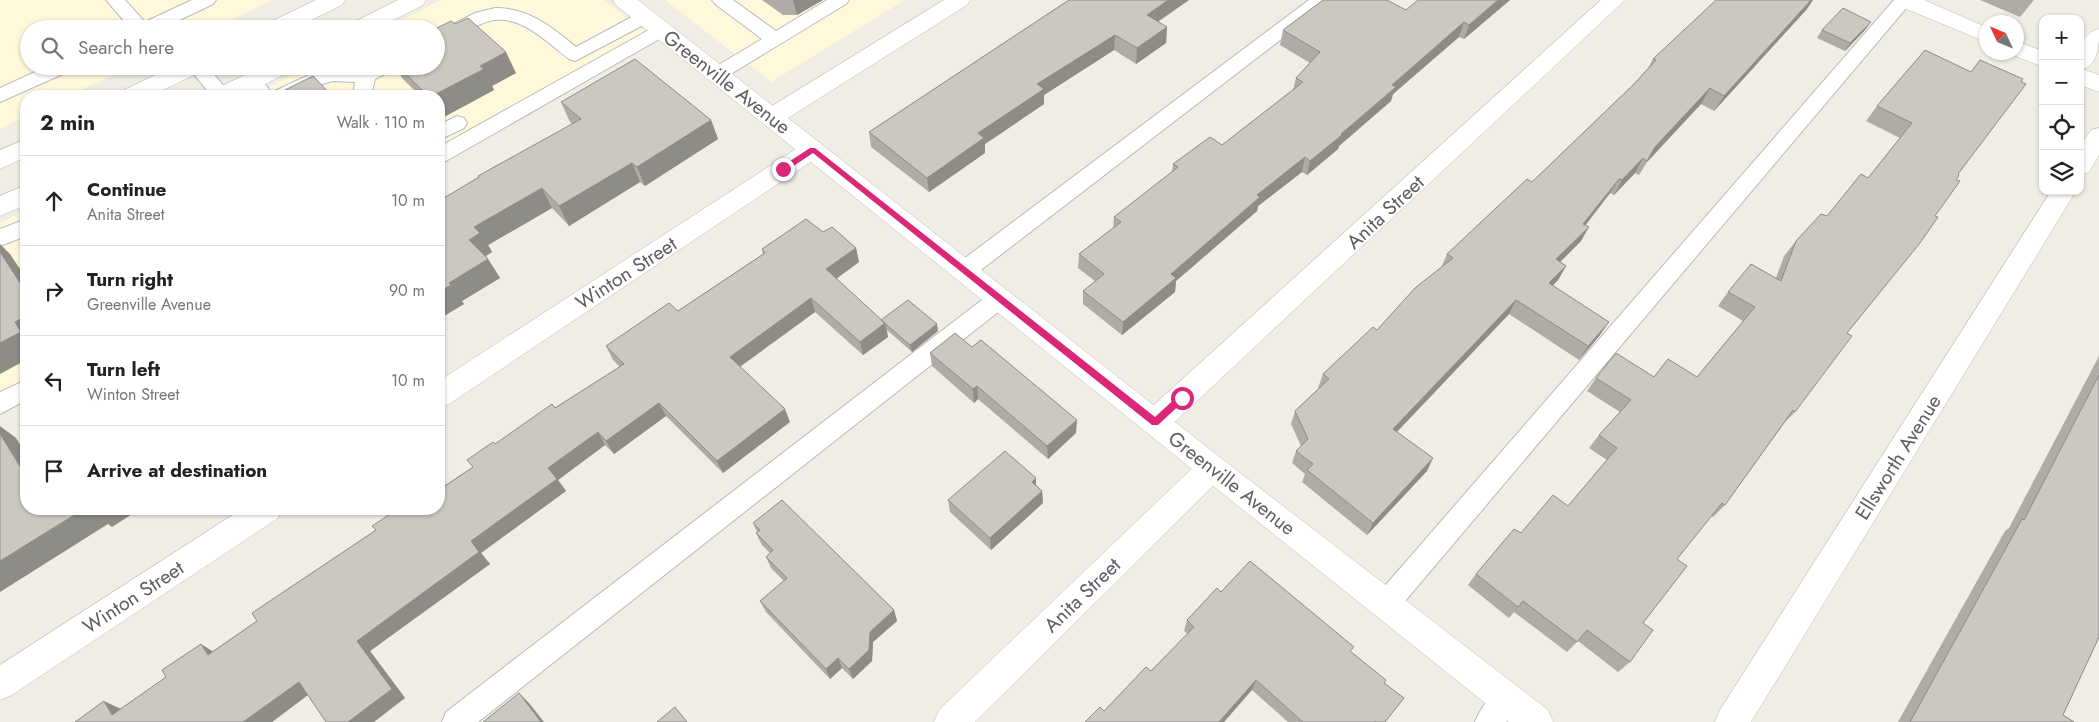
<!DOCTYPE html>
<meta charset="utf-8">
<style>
body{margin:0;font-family:Jost,sans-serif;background:#f2f2f2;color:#222}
.controls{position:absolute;right:15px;top:15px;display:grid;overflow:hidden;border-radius:10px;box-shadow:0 1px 4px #0004}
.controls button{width:45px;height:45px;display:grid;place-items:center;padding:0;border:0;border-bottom:1px solid #e0e0e0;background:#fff;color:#222;font:25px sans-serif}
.compass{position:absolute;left:1979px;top:15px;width:45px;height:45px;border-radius:50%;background:#fff;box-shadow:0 1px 4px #0004;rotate:314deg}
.stop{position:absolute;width:15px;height:15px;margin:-11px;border:4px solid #db2777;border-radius:50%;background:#fff}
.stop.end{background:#db2777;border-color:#fff;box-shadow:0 1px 5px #0008}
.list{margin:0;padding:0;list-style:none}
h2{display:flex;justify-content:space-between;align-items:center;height:65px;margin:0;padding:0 20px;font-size:21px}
h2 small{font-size:16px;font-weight:400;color:#767676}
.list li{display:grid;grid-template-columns:32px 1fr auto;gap:15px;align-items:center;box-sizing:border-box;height:90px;padding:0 20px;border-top:1px solid #e0e0e0}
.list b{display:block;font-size:19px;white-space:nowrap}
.list p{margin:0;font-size:16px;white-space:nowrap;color:#767676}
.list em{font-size:16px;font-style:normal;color:#767676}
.icon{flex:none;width:28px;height:28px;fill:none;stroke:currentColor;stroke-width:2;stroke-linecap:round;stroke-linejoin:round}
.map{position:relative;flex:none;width:2099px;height:722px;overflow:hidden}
.search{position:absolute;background:#fff;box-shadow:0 1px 4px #0004;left:20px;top:20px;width:425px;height:55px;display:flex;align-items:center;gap:12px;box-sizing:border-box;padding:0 18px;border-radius:28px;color:#767676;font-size:19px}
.panel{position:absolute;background:#fff;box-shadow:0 1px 4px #0004;left:20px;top:90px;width:425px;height:425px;border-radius:20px}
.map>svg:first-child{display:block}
.commercial{fill:#fff8da}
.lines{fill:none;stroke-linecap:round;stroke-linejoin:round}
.service-casing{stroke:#b7babf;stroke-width:2}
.minor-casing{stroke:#b7babf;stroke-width:1}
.tertiary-casing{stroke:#b7babf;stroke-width:1}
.secondary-casing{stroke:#b8bbc1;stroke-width:1}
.service{fill:#fff;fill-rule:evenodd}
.minor{fill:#fff;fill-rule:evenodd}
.tertiary{fill:#fff;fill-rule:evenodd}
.secondary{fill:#fff;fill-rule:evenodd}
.wall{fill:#aeaca6}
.shaded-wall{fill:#8d8c87}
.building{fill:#cac8c1;stroke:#8d8c87}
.route{fill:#db2777}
.labels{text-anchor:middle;stroke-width:4;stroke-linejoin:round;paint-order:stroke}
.street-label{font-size:20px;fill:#5c6066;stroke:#fff}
</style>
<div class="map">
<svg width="2099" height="722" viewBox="0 0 2099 722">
<rect width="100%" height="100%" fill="#efede4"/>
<path class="commercial" d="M0 0H273L212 29H29V66H132L69 96H26V116L0 129Z
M441 0H604L646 33 439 150V96H251L310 66H436V29H384Z
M665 0H905L771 82Z
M26 210V383L0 398V223Z"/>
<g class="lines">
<defs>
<path id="service" d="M106 0H125L145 22 192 0H216L213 4 161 29H131Z
M712 0H733L776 31 827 0H849L846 4 724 78 717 80 710 78 708 74 710 70 762 39 715 4Z
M1309 0H1330L1327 4 973 276 965 278 957 276 954 270 957 264Z
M1894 0H1913L1395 613 1386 616 1377 613 1373 604 1377 595Z
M495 8C528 8 551 26 576 47L639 13 645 11 651 13 654 17 651 21 575 61 569 59C544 40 515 8 481 24 466 31 452 42 436 46V33L475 13Z
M662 24 668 26 671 30 668 34 446 161 439 163V147L656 26Z
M48 66H74L72 70 0 102V88Z
M187 66H207L232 96H212Z
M370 66H395L393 70 375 79 371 96H353L355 82 333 81 319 85 297 96H253L242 82 244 77C258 74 266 84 273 95L275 91C293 82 311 73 331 69 344 67 357 72 370 66Z
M457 116 464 118 467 123 464 128 439 140V125Z
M26 219V236L0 246V229Z
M999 290 1007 293 1010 299 1007 305 478 722H442L446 712 991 293Z
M26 380V400L0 414V392Z
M1507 686 1517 690 1521 699 1517 708 1506 722H1475C1481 707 1492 692 1507 686Z"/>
<path id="minor" d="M944 0H970L967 5 780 123 772 125 764 123 760 117 764 111Z
M1601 0H1625L1165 431 1155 434 1145 431 1141 422 1145 413Z
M2099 29C2099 46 2099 65 2080 70 2080 53 2079 34 2099 29Z
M2099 128V155L2089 172 2080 175V146L2091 130Z
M813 140 821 143 825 149 821 155 449 404 439 408V381L805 143Z
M2051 191H2076L1751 722H1715L1720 710Z
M1212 455 1222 459 1227 468 1222 477 975 722H934L939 710 1202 459Z
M242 509H282L278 518 12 695 0 700V665Z"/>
<path id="tertiary" d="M1894 0H1924L1986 27V42L1897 5Z
M2016 41 2043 51V67L2008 53 2016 52Z
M2080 68 2099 75V92L2080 85Z"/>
<path id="secondary" d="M316 0H345L342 5 293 29H263L266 24Z
M398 0H426L423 5 376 29H347L350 24Z
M613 0H638L1222 459 1548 710 1553 722H1509L1202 477 616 5Z
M174 66H205L202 71 151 96H120L124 90Z
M263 66H294L291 71 241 96H210L214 90Z
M26 139V157L0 169V150Z
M26 185V205L0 216V196Z"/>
</defs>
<use href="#service" class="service-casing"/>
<use href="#minor" class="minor-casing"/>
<use href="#tertiary" class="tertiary-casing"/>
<use href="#secondary" class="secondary-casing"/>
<use href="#service" class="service"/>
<use href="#minor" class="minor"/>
<use href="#tertiary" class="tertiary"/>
<use href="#secondary" class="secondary"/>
</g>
<path class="wall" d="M762 0H823L797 15H783Z
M1069 0H1189L1158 22 1167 27 1166 43 1136 64 1114 50 1044 95V104L985 144V153L929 192 871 147 869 132Z
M1418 0H1510L1464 39 1459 37 1393 94 1391 101 1339 146 1338 149 1307 175 1302 172 1258 206 1257 211 1176 281 1175 292 1122 335 1083 304V291L1095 281 1078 268 1079 254 1113 228 1114 217 1172 172 1173 164 1222 145 1293 90 1296 78 1310 63 1280 45 1283 30 1406 10Z
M1980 0H2034L2020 17Z
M1807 9 1714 111 1701 104 1647 162 1639 175 1635 173 1614 195 1610 193 1586 225 1581 241 1560 262 1566 266 1558 280 1553 286 1600 335 1579 360 1509 314 1397 432 1427 471 1367 535 1302 482 1305 474 1292 463 1296 451 1301 446 1291 424 1295 411 1319 388H1318L1323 374 1377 330 1441 268 1447 254 1532 182 1633 85 1647 70 1653 59Z
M1822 30H1865L1845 51 1817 38Z
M1925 50 1958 174 1847 333 1795 412 1785 422 1725 505 1713 517 1711 516 1677 559 1643 623 1630 662 1618 672 1578 641 1567 652 1514 612 1509 618 1468 585 1476 574 1521 533 1568 506 1607 460 1589 448 1599 435 1620 412 1587 391 1596 378 1697 377 1743 321 1718 306 1728 292 1776 278 1784 256 1796 241 1827 216 1868 178 1900 138 1866 121 1877 106Z
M395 66H436L516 73 492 86 494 90 442 118 439 115V96H420L402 78Z
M561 102 711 120 718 139 645 186 640 182 569 226 552 208 488 245 492 252 486 256 500 278 462 301 464 304 439 319V201L572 124 570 122Z
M823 232 856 248 859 262 836 279 881 320 938 331 912 352 887 330 888 337 863 355 815 312 740 367 790 422 723 473 666 416 614 454 605 445 558 480 566 491 481 553 490 564 370 651 405 698 308 695 272 722H75L120 709 213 651 257 621 376 530 408 510 473 467 495 444 555 408 620 367 613 360 606 346 678 311 763 254 762 249Z
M930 353 1076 433 1048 459 978 399 974 403 932 366Z
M2099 356V637L2063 715 2074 722H1898L2005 531 2009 528Z
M1036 478V485L1042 491 1043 503 991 550 950 512 948 500Z
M753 523 894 610 897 621 873 642 872 661 853 679 842 668 830 679 766 612 760 601 784 581 771 568 766 557 770 553 762 545 756 533 757 532Z
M1221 592 1351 652 1384 683 1404 698 1385 722H1288L1252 690 1085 722 1104 711 1151 671 1188 634 1184 631 1187 620Z"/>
<path class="shaded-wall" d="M793 0H823L797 15Z
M1168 0H1189L1145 30 1147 15Z
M1498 0H1510L1464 39 1469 25Z
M1811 0H1813L1807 9 1714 111 1724 96Z
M1464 22 1459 37 1393 94 1391 101 1339 146 1338 149 1307 175 1310 161 1341 134 1392 85Z
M1871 22 1865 30 1845 51 1850 43Z
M1167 27 1166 43 1136 64 1137 48Z
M1115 35 1114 50 1044 95V104L985 144V153L929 192 927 178 978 133 1037 84Z
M506 52 516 73 492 86 494 90 442 118 439 113V96H432L480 66Z
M1710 88 1701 104 1647 162 1655 147Z
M711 120 718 139 645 186 637 167Z
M1305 157 1302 172 1258 206 1257 211 1176 281 1175 292 1122 335 1123 322 1171 274 1257 195Z
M1643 158 1635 173 1614 195 1622 180Z
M632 163 640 182 569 226 559 206Z
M1619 179 1610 193 1575 238 1583 224Z
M542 188 552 208 488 245 492 252 481 259 469 240 474 227Z
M1589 227 1581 241 1548 274 1556 259Z
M0 244 10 254 26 278V292L0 252Z
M856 248 859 262 829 284 826 269Z
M488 259 500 278 462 301 464 304 439 319V292L449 283Z
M1566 266 1558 280 1541 297 1549 283Z
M811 298 815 312 735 370 730 357Z
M1516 300 1509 314 1387 442 1393 429Z
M26 316V360L0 374V343L15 322Z
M1609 322 1600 335 1579 360 1588 346Z
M885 323 888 337 863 355 860 342Z
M937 324 938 331 912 352 910 345Z
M977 386 978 399 974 403 973 389Z
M659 403 666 416 614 454 606 441Z
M785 409 790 422 723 473 717 461Z
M1077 420 1076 433 1048 459 1047 446Z
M0 426 16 438 26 454V476L0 434Z
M598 432 605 445 558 480 566 491 481 553 490 564 370 651 405 698 374 722H348L357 641 471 541 548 468Z
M1433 458 1427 471 1367 535 1373 523Z
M1036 478V491L1032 482Z
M1042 491 1043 503 991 550 990 538Z
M84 509H140L112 527 108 524 0 592V561Z
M141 509H150L145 512Z
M894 610 897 621 873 642 872 661 853 679 849 669 870 632Z
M201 644 217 654 208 655Z
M838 658 842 668 830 679 826 669Z
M1256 680 1252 690 1224 722H1219Z
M299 682 313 691 272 722H243Z
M519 693 529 703 544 722H541Z
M104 701 123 710 112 715Z"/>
<path class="building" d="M1069 0H1168L1147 15 1167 27 1137 48 1115 35 1037 84 1044 89 978 133 984 138 927 178 869 132Z
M1323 0H1387L1406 10 1418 0H1498L1469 25 1464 22 1392 85 1396 87 1341 134 1342 135 1310 161 1305 157 1257 195 1260 197 1171 274 1176 278 1123 322 1083 291 1104 274 1079 254 1121 222 1114 217 1178 167 1173 164 1210 137 1222 145 1303 82 1296 78 1320 52 1283 30Z
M1716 0H1811L1724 96 1710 88 1655 147 1647 161 1643 158 1622 180 1619 179 1583 224 1589 227 1556 259 1566 266 1549 283 1609 322 1588 346 1516 300 1393 429 1433 458 1373 523 1307 470 1313 464 1296 451 1308 439 1295 411 1329 379 1323 374 1373 327 1377 330 1415 288 1453 258 1447 254 1527 179 1532 182 1633 85 1656 60 1653 59Z
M1843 8 1871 22 1850 43 1822 30Z
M468 18 506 52 480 66 484 69 432 96H428L398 66H436V29H435L451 21 455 24Z
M1925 50 1971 72 1980 60 2023 79 2021 82 2026 84 1958 174 1959 175 1956 180 1960 181 1935 216 1938 217 1920 243 1847 333 1852 336 1795 412 1793 410 1725 505 1722 503 1677 559 1687 566 1643 623 1653 630 1630 662 1587 630 1577 642 1523 601 1518 607 1476 574 1514 529 1521 533 1553 495 1568 506 1617 448 1599 435 1631 400 1596 378 1616 353 1654 377 1668 359 1697 377 1755 307 1728 292 1751 264 1781 281 1796 241 1821 214 1827 216 1861 174 1868 178 1912 123 1877 106Z
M635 59 711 120 637 167 632 163 559 206 542 188 474 227 480 233 469 240 488 259 449 283 451 285 439 292V201L479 177 478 176 581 119 561 102Z
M313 76 332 96H273Z
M806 219 823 232 832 227 856 248 826 269 885 323 860 342 811 298 730 357 785 409 717 461 659 403 606 441 598 432 548 468 557 479 471 541 479 552 357 641 392 689 348 722H326L299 682 243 722H75L104 701 112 715 166 677 162 670 201 644 208 655 257 621 252 613 376 530 372 526 398 509H406L408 511 411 509H439V490L473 467 467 460 493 442 495 444 552 404 555 408 624 364 606 346 669 303 678 311 765 253 762 249Z
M0 252 26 292V316L15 322 21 332 0 343Z
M908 300 937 324 910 345 881 320Z
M955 333 972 347 981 340 1077 420 1047 446 977 386 973 389 930 353Z
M2099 375V637L2063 715 2074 722H1910L2022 519 2024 520Z
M0 434 26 476V509H84L0 561Z
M1005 451 1036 478 1032 482 1042 491 990 538 948 500Z
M782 500 894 610 870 632 869 650 849 669 838 658 826 669 760 601 787 578 766 557 773 550 756 533 760 530 753 523Z
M1250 561 1354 647 1350 651 1386 680 1384 683 1404 698 1385 722H1376L1375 721 1374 722H1303L1256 680 1219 722H1085L1100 707 1104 711 1146 667 1151 671 1194 627 1187 620 1217 588 1221 592Z
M519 693 541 722H483Z
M675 707 687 722H657Z"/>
<path class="route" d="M810 148H815L1155 417 1179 395H1185V400L1158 425H1152L813 153 786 171H781V167Z"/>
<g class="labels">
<g class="street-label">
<text transform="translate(727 82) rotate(38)" y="7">Greenville Avenue</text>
<text transform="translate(1385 212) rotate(-43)" y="7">Anita Street</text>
<text transform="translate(626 273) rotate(-33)" y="7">Winton Street</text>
<text transform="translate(1898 457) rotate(-58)" y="7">Ellsworth Avenue</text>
<text transform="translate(1232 483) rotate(38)" y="7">Greenville Avenue</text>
<text transform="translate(1082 595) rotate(-44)" y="7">Anita Street</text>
<text transform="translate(133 597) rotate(-33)" y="7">Winton Street</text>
</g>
</g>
</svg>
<div class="controls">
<button>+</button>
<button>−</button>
<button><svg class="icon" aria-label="locate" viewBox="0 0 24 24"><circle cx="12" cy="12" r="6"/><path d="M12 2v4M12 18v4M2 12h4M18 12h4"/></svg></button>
<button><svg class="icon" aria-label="layers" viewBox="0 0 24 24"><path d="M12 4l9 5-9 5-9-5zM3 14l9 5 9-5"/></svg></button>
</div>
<svg class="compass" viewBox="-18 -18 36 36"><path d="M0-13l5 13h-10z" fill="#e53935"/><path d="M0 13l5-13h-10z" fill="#767676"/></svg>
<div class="stop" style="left:1182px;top:398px"></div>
<div class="stop end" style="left:783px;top:169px"></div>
<div class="search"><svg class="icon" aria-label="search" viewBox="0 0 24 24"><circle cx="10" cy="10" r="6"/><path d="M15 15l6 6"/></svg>Search here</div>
<section class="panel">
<h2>2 min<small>Walk · 110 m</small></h2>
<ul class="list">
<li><svg class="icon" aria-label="ahead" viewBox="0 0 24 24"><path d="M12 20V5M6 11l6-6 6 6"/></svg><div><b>Continue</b><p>Anita Street</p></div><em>10 m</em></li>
<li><svg class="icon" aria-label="right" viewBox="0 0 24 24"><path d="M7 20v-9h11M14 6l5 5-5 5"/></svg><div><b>Turn right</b><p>Greenville Avenue</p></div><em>90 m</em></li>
<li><svg class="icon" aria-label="left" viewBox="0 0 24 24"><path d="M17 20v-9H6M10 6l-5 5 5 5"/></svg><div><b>Turn left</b><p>Winton Street</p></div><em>10 m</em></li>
<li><svg class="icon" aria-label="arrive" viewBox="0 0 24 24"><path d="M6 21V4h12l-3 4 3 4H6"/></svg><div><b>Arrive at destination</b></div></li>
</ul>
</section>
</div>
